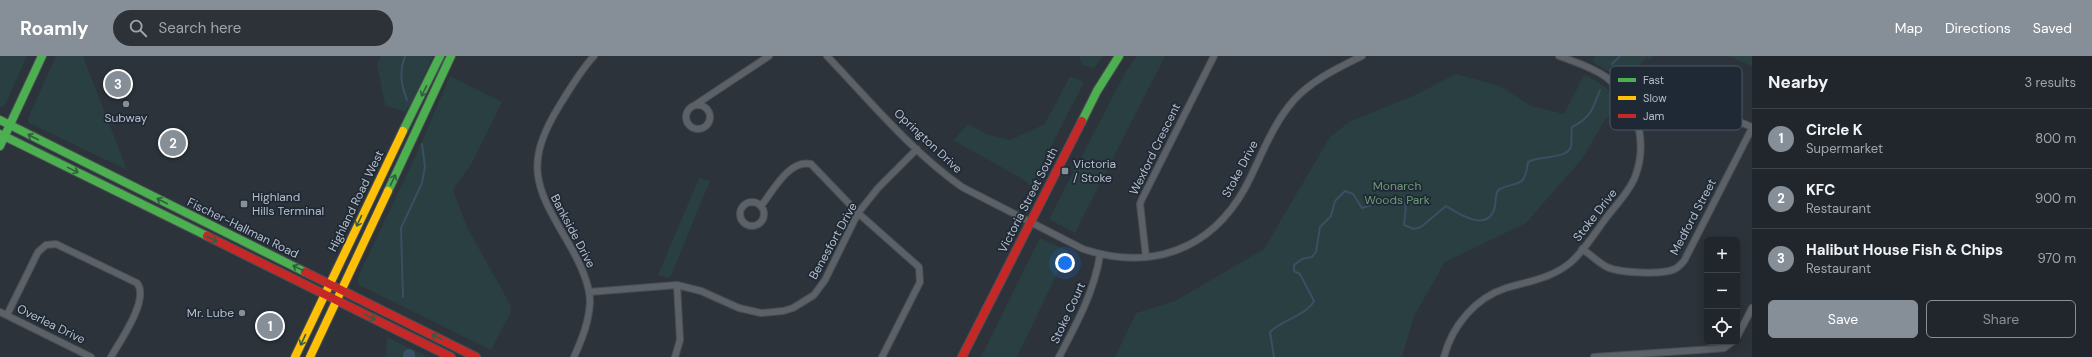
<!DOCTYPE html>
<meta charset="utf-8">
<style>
body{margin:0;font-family:"DM Sans",sans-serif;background:#2d3238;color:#f1f3f6}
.controls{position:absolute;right:12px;bottom:12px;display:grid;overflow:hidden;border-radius:6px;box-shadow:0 2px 10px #0003}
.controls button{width:36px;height:36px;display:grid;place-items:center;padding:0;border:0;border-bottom:1px solid #3e4348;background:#21262c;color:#f1f3f6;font:20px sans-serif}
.you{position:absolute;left:1065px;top:207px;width:14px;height:14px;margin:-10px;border:3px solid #fff;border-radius:50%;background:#1a73e8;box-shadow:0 0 0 6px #1a73e833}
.badge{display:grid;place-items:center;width:26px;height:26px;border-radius:50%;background:#868e98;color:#fff;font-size:13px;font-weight:700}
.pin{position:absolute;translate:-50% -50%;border:2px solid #fff;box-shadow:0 1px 4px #0006}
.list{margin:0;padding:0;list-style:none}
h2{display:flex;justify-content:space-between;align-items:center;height:52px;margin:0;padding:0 16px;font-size:17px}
h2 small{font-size:13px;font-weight:400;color:#a2a5a9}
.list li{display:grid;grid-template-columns:26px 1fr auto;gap:12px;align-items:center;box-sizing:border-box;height:60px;padding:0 16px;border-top:1px solid #3e4348}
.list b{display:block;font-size:15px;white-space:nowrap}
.list p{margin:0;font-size:13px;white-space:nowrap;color:#a2a5a9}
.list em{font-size:13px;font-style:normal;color:#a2a5a9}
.actions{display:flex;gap:8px;padding:12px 16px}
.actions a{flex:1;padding:9px 0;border:1px solid #868e98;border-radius:6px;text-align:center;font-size:14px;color:#868e98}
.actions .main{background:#868e98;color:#fff}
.icon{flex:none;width:22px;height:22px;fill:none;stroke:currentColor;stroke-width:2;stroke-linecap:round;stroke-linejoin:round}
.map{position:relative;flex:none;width:1752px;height:301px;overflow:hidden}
header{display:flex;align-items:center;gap:24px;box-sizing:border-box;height:56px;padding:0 20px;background:#868e98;color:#fff}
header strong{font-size:19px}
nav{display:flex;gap:22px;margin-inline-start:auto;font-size:14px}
.search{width:280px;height:36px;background:#2d3238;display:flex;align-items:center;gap:10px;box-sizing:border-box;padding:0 14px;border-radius:22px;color:#a2a5a9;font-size:15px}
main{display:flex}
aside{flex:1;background:#21262c}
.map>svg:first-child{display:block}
.green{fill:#293f41}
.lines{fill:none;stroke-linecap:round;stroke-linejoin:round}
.stream{stroke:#3b4f64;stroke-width:2}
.river{stroke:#3b4f64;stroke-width:12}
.street-casing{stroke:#4a4f54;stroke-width:8}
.fast-casing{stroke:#4a4f54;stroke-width:10}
.slow-casing{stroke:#4a4f54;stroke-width:10}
.jam-casing{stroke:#4a4f54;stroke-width:10}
.street{stroke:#5c6067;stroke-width:6}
.fast{stroke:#4caf50;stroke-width:8}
.slow{stroke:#ffc107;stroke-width:8}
.jam{stroke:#c62828;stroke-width:8}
.oneway{stroke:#315f40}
.poi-dot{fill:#868e98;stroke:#1f2935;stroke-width:1.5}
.labels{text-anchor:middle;stroke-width:3.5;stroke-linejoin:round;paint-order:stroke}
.poi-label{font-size:12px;fill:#b6bfca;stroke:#1f2935;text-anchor:start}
.street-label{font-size:12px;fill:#b6bfca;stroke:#1f2935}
.park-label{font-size:12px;fill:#6e9a75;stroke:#1f2935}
.key{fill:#1f2935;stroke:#4c5662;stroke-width:1}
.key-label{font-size:11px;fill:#b6bfca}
</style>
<header>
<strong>Roamly</strong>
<div class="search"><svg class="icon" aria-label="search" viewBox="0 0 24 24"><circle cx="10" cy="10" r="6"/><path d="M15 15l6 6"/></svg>Search here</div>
<nav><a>Map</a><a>Directions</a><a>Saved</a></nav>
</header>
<main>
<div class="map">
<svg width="1752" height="301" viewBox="0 0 1752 301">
<rect width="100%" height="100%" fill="#2c333a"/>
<path class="green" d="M0 0H27L5 49 0 52Z
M56 0H83L127 114 29 67 28 62Z
M381 0H433L412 46 405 56 385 49 377 8Z
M1079 0H1103L1094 12 1082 9Z
M1137 0H1165L1075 177 1049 163 1125 17Z
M1595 0H1655L1649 4 1647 1 1623 28 1613 18 1592 6Z
M1728 0H1752V10L1730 1Z
M1456 18 1500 30 1531 50 1564 58 1584 19C1605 28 1616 39 1627 58L1606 62 1582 103 1526 167 1445 206 1414 260 1402 301H1115L1136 257 1175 245 1264 193 1330 81 1349 66 1415 39Z
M450 20 502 46 472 107 453 134 467 171 510 248 511 256 491 294 359 229 357 223 415 101Z
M1070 20 1084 26 1031 130 1024 124 953 84 968 68 989 79 1010 84 1045 68Z
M699 122 710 125 670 222 658 219Z
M1040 182 1068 195 1017 301H981Z
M387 281 428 301H386Z"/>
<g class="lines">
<path class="stream" d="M405 0C399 16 401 29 407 44
M1612 8 1620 0
M403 241 401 172 422 127 425 111 422 88
M1274 301 1270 276C1282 264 1307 259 1314 245L1300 218 1294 215V209L1302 203 1312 201 1316 196 1320 171 1331 160 1335 145 1345 135 1353 138 1362 152 1389 143 1403 145 1406 150 1404 169 1414 173 1421 171 1446 150C1458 157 1484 175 1493 156 1497 149 1494 142 1498 134 1518 123 1524 135 1528 106 1539 99 1568 104 1571 90 1572 84 1571 77 1572 71 1591 62 1593 52 1600 34"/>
<path class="river" d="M409 301V299"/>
<defs>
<path id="street" d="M827 0C870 45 911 95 962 131L1083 193C1150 215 1210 195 1245 132 1261 102 1271 70 1294 44 1312 24 1338 12 1362 0
M695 49 769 0
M686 61a12 12 0 1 1 24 0a12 12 0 1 1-24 0Z
M1637 62C1652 58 1666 53 1682 51 1705 48 1731 63 1752 71
M740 158a12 12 0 1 1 24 0a12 12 0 1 1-24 0Z
M761 150C773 135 789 103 811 108L858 157 919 211 920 226 882 301
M1582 193C1590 198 1599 207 1607 211 1620 217 1662 219 1675 213 1679 211 1681 208 1684 205L1752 72
M1146 201 1140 148 1142 143 1214 0
M589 236 677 229 701 235 739 252 761 257 783 255 793 252 814 239 825 224 858 157 878 132 917 93
M0 256 91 301
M7 259 38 196 46 189 56 188 137 227C150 243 120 285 111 301
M1737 281 1752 252
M574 301C582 283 589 266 590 246 590 229 582 212 574 197 539 135 519 114 561 47 571 31 581 14 594 0
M675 301 680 284 677 229
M1059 301C1077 267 1094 236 1100 199
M1444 301C1452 270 1475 242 1506 232 1529 225 1550 223 1570 207 1584 195 1595 177 1606 162 1616 149 1629 136 1635 121 1649 84 1636 44 1606 21 1592 11 1575 6 1559 0
M1594 301 1714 293 1724 292 1732 286"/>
<path id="fast" d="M0 64 305 216
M1082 65 1097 35 1119 0
M403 75 440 0
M0 78 207 180
M0 90 42 0
M388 135 451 0"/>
<path id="slow" d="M295 301 403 75
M310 301 388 135"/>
<path id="jam" d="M207 180 451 301
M305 216 476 301
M962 301 1082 65"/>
</defs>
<use href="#street" class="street-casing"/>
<use href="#fast" class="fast-casing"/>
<use href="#slow" class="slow-casing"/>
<use href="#jam" class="jam-casing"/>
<use href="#street" class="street"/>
<use href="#fast" class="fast"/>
<use href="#slow" class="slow"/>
<use href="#jam" class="jam"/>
</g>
<defs><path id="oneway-shaft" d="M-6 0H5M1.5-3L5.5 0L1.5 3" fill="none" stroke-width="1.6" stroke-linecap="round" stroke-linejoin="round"/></defs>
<g class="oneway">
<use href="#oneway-shaft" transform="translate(424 35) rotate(116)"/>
<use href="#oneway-shaft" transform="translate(33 81) rotate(-153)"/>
<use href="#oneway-shaft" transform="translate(73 114) rotate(26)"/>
<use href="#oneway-shaft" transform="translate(393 124) rotate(-65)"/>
<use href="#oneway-shaft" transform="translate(162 145) rotate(-153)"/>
<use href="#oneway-shaft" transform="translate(359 165) rotate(115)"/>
<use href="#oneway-shaft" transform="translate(212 183) rotate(27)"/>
<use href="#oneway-shaft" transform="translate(298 212) rotate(-154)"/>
<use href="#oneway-shaft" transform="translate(370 261) rotate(26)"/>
<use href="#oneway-shaft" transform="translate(437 281) rotate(-153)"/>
<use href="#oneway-shaft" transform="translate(303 284) rotate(115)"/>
</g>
<g class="poi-dot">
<circle cx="126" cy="48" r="4"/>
<rect x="1061" y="111" width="8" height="8" rx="2"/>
<rect x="240" y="144" width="8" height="8" rx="2"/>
<circle cx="242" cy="257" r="4"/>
</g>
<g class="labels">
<g class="poi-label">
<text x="126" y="66" text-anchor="middle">Subway</text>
<text x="1073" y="112">Victoria<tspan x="1073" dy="14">/ Stoke</tspan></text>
<text x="252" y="145">Highland<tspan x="252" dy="14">Hills Terminal</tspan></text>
<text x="234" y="261" text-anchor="end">Mr. Lube</text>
</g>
<g class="street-label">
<text transform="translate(928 85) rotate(43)" y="4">Oprington Drive</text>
<text transform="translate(1155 93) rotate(-64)" y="4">Wexford Crescent</text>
<text transform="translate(1240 113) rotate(-62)" y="4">Stoke Drive</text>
<text transform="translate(1028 144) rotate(-63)" y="4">Victoria Street South</text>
<text transform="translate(356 145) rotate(-64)" y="4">Highland Road West</text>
<text transform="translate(1595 159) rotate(-52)" y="4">Stoke Drive</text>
<text transform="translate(1693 161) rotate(-62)" y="4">Medford Street</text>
<text transform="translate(243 172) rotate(26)" y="4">Fischer-Hallman Road</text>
<text transform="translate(573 175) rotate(62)" y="4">Bankside Drive</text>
<text transform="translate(833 185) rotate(-61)" y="4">Benesfort Drive</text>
<text transform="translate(1068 257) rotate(-65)" y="4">Stoke Court</text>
<text transform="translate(51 268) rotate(26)" y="4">Overlea Drive</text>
</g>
<g class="park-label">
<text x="1397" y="134">Monarch<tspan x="1397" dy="14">Woods Park</tspan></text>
</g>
</g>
<rect x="1610" y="10" width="132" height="64" rx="6" class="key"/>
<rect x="1618" y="22" width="18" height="4" fill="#4caf50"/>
<rect x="1618" y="40" width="18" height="4" fill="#ffc107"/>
<rect x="1618" y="58" width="18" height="4" fill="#c62828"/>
<g class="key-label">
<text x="1643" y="28">Fast</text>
<text x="1643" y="46">Slow</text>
<text x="1643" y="64">Jam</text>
</g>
</svg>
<div class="controls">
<button>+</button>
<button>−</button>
<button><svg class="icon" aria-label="locate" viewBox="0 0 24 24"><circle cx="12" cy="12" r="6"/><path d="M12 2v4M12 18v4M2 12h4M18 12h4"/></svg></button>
</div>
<div class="you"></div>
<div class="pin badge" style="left:270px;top:270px">1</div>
<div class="pin badge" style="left:173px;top:87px">2</div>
<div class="pin badge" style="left:118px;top:28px">3</div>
</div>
<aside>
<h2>Nearby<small>3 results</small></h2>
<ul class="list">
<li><span class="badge">1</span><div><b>Circle K</b><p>Supermarket</p></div><em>800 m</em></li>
<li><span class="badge">2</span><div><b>KFC</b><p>Restaurant</p></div><em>900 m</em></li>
<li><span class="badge">3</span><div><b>Halibut House Fish &amp; Chips</b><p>Restaurant</p></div><em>970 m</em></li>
</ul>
<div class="actions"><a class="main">Save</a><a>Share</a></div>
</aside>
</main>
